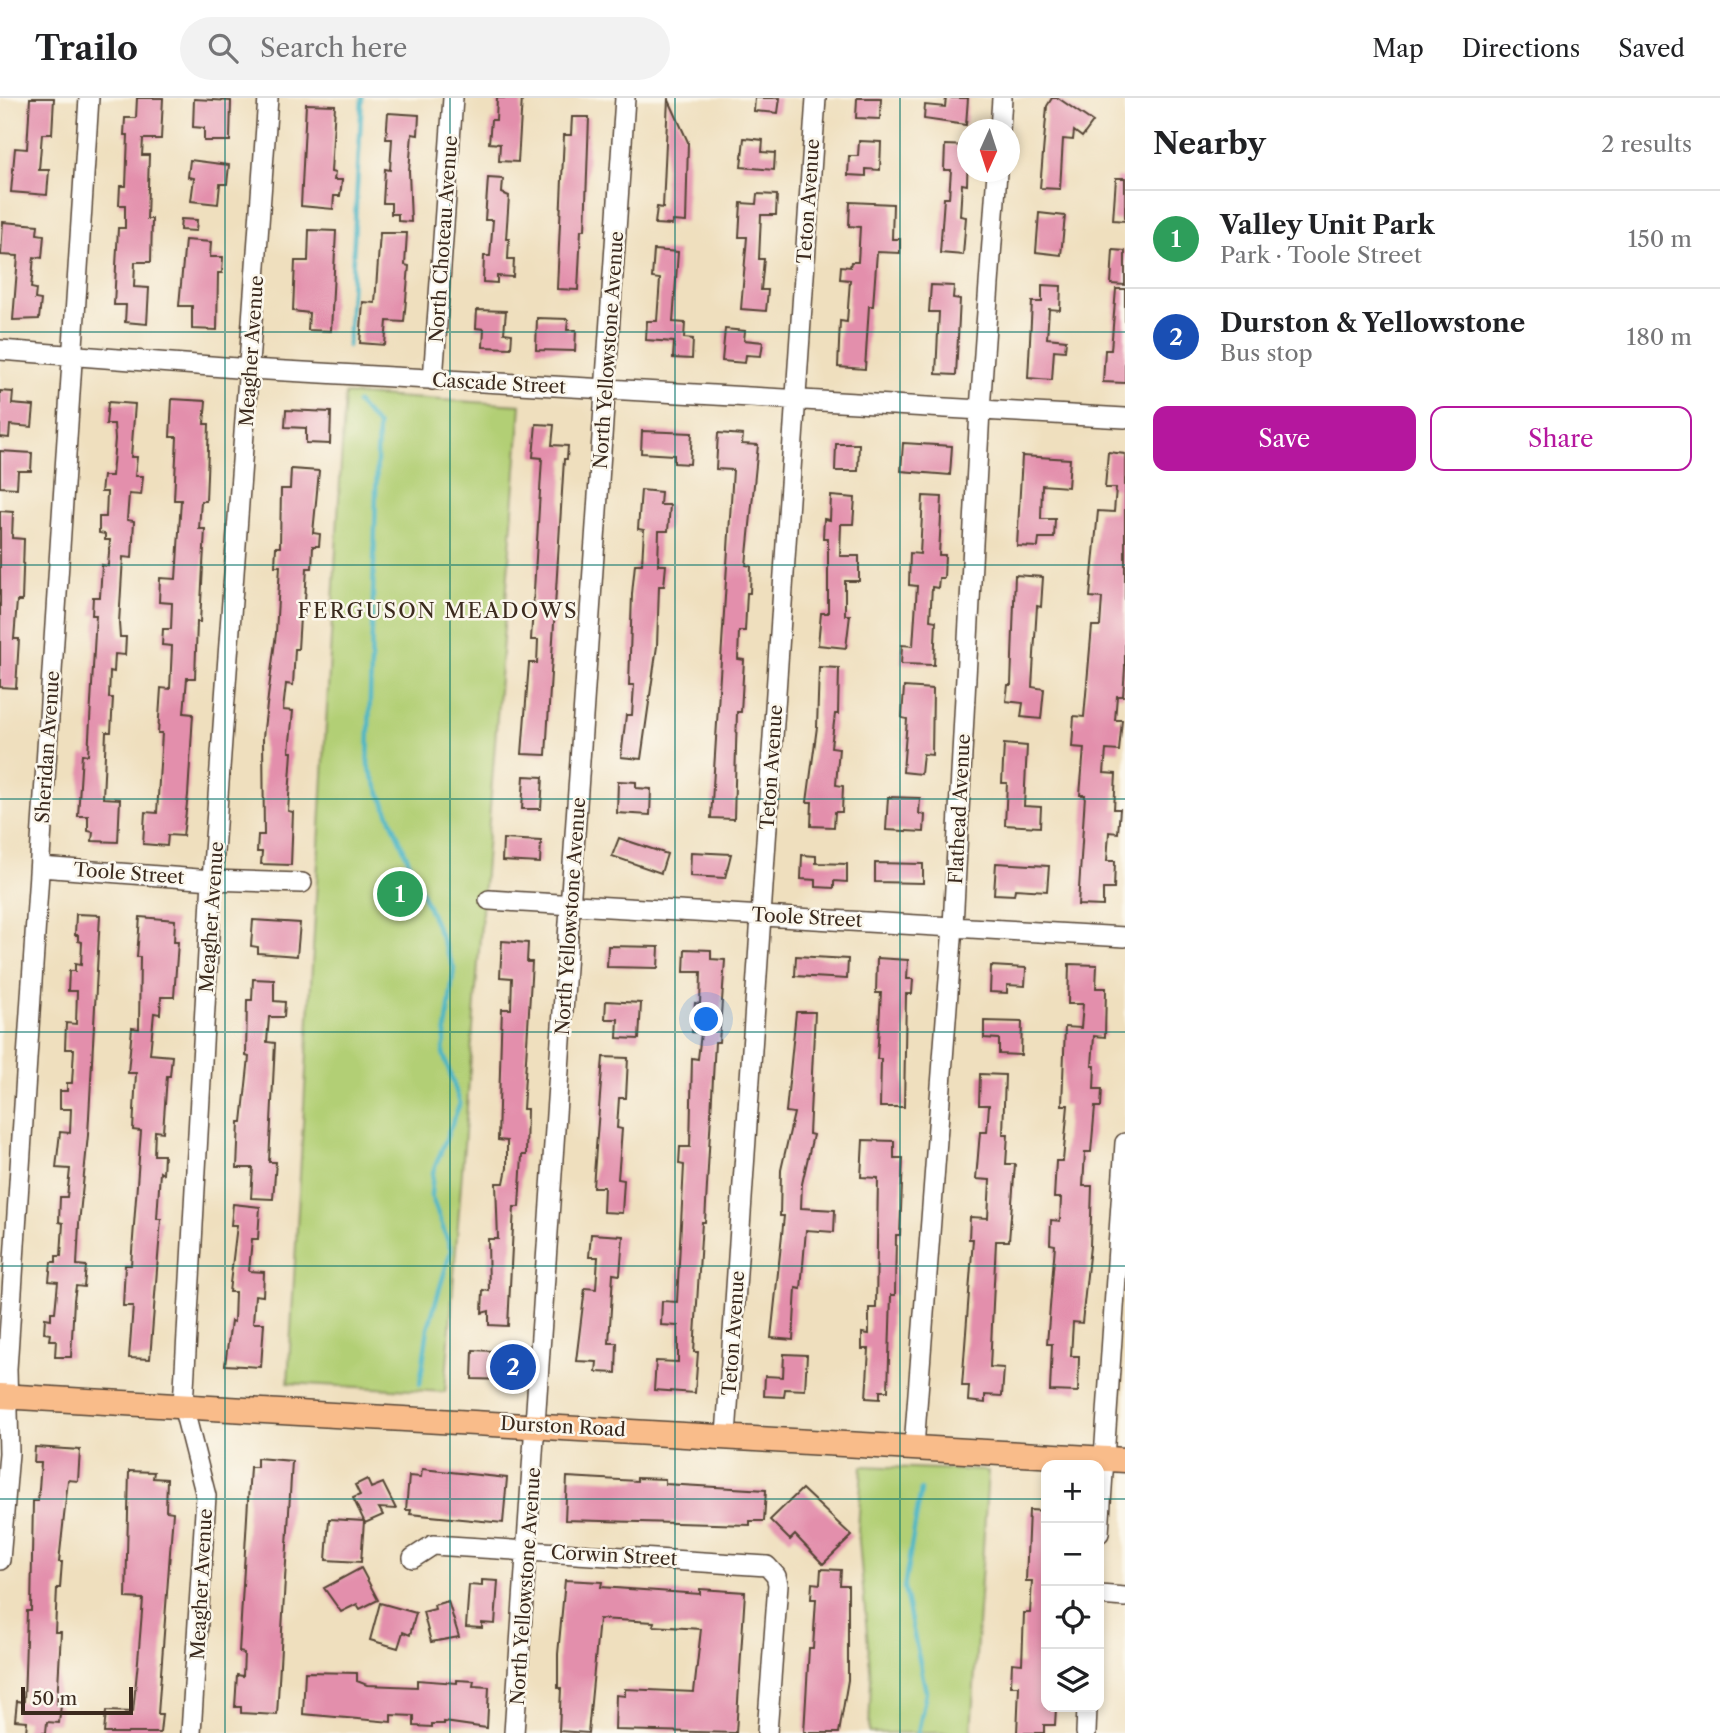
<!DOCTYPE html>
<meta charset="utf-8">
<style>
body{margin:0;font-family:"Libre Caslon Text",serif;background:#f2f2f2;color:#202124}
.controls{position:absolute;right:21px;bottom:21px;display:grid;overflow:hidden;border-radius:14px;box-shadow:0 4px 10px #0003}
.controls button{width:63px;height:63px;display:grid;place-items:center;padding:0;border:0;border-bottom:2px solid #e0e0e0;background:#fff;color:#202124;font:35px sans-serif}
.compass{position:absolute;left:957px;top:21px;width:63px;height:63px;border-radius:50%;background:#fff;box-shadow:0 4px 10px #0003;rotate:183deg}
.scale{position:absolute;left:21px;bottom:18px;width:112px;box-sizing:border-box;padding-left:7px;border:4px solid #3b2a1e;border-top:0;font-size:19px;line-height:24px;white-space:nowrap;color:#3b2a1e;-webkit-text-stroke:5px #fbf7ec;paint-order:stroke}
.you{position:absolute;left:707px;top:922px;width:24px;height:24px;margin:-18px;border:5px solid #fff;border-radius:50%;background:#1a73e8;box-shadow:0 0 0 10px #1a73e833}
.badge{display:grid;place-items:center;width:46px;height:46px;border-radius:50%;background:#b5179e;color:#fff;font-size:23px;font-weight:700}
.pin{position:absolute;translate:-50% -50%;border:4px solid #fff;box-shadow:0 2px 7px #0006}
.list{margin:0;padding:0;list-style:none}
h2{display:flex;justify-content:space-between;align-items:center;height:91px;margin:0;padding:0 28px;font-size:30px}
h2 small{font-size:23px;font-weight:400;color:#757577}
.list li{display:grid;grid-template-columns:46px 1fr auto;gap:21px;align-items:center;box-sizing:border-box;height:98px;padding:0 28px;border-top:2px solid #e0e0e0}
.list b{display:block;font-size:26px;white-space:nowrap}
.list p{margin:0;font-size:23px;white-space:nowrap;color:#757577}
.list em{font-size:23px;font-style:normal;color:#757577}
.actions{display:flex;gap:14px;padding:21px 28px}
.actions a{flex:1;padding:16px 0;border:2px solid #b5179e;border-radius:14px;text-align:center;font-size:24px;color:#b5179e}
.actions .main{background:#b5179e;color:#fff}
.icon{flex:none;width:38px;height:38px;fill:none;stroke:currentColor;stroke-width:2;stroke-linecap:round;stroke-linejoin:round}
.map{position:relative;flex:none;width:1125px;height:1635px;overflow:hidden}
header{display:flex;align-items:center;gap:42px;box-sizing:border-box;height:98px;padding:0 35px;background:#fff;border-bottom:2px solid #e0e0e0}
header strong{font-size:33px}
nav{display:flex;gap:38px;margin-inline-start:auto;font-size:24px}
.search{width:490px;height:63px;background:#f2f2f2;display:flex;align-items:center;gap:18px;box-sizing:border-box;padding:0 24px;border-radius:38px;color:#757577;font-size:26px}
main{display:flex}
aside{flex:1;background:#fff}
.map>svg:first-child{display:block}
.green{fill:#b2cf75;stroke:#767c4a;stroke-width:2}
.lines{fill:none;stroke-linecap:round;stroke-linejoin:round}
.stream{stroke:#48b5c4;stroke-width:4.5}
.building{fill:#e38fac}
.minor-casing{stroke:#564536;stroke-width:22}
.major-casing{stroke:#564536;stroke-width:27}
.minor{stroke:#fff;stroke-width:19}
.major{stroke:#f9bc8a;stroke-width:24}
.grid{fill:none;stroke:#0f766e;stroke-width:2;stroke-opacity:0.55}
.labels{text-anchor:middle;stroke-width:5;stroke-linejoin:round;paint-order:stroke}
.street-label{font-size:19px;fill:#3b2a1e;stroke:#fbf7ec}
.neighbourhood-label{font-size:21px;letter-spacing:2px;fill:#3b2a1e;stroke:#fbf7ec}
</style>
<header>
<strong>Trailo</strong>
<div class="search"><svg class="icon" aria-label="search" viewBox="0 0 24 24"><circle cx="10" cy="10" r="6"/><path d="M15 15l6 6"/></svg>Search here</div>
<nav><a>Map</a><a>Directions</a><a>Saved</a></nav>
</header>
<main>
<div class="map">
<svg width="1125" height="1635" viewBox="0 0 1125 1635">
<rect width="100%" height="100%" fill="#fbf7ec"/>
<filter id="ink" filterUnits="userSpaceOnUse"><feTurbulence type="fractalNoise" baseFrequency=".0143" numOctaves="2"/><feDisplacementMap in="SourceGraphic" scale="14" xChannelSelector="R" yChannelSelector="G"/><feConvolveMatrix kernelMatrix="1 2 1 2 8 2 1 2 1" color-interpolation-filters="sRGB"/></filter>
<filter id="wash" filterUnits="userSpaceOnUse"><feTurbulence type="fractalNoise" baseFrequency=".00686" numOctaves="4" result="noise"/><feDisplacementMap in="SourceGraphic" scale="28" xChannelSelector="R" yChannelSelector="G"/><feGaussianBlur stdDeviation="1.57" result="paint"/><feColorMatrix in="noise" values="0 0 0 0 0 0 0 0 0 0 0 0 0 0 0 0 0 1.4 0 .05"/><feComposite in="paint" operator="in"/></filter>
<g filter="url(#wash)">
<rect width="100%" height="100%" fill="#efdfbe"/>
<path class="green" d="M345 296 521 307 445 1294 288 1285Z
M862 1368 988 1373 971 1635H869L871 1581 858 1432Z"/>
<g class="lines">
<path class="stream" d="M348 248 362 0
M357 305 378 328 368 667 454 870 443 955 460 1005 433 1074 431 1097 451 1152 428 1230 420 1286
M918 1635 926 1594 904 1490 921 1392"/>
</g>
<g id="blocks">
<path class="building" d="M30 0H54L52 36H42L39 72H49L47 97 11 94 15 50 27 51Z
M137 0H163L161 41H143L142 57H149L147 121H152L151 164H135L134 189 149 190 147 226 125 224 126 207H114L118 130H125V107H119L120 88H126L128 37H124L125 20H136Z
M497 0H522L518 64 499 63 500 46 489 45 491 22H496Z
M668 0 688 44 686 124 673 123 672 127 655 126 657 109 663 110Z
M755 0H780L778 15 754 13Z
M857 0H881L880 21 856 20Z
M946 0H968L966 27 924 21 925 7 945 9Z
M1052 0H1058L1093 24 1082 39 1074 33 1073 42 1063 41 1060 91 1040 90 1047 8Z
M194 1 231 3 230 43H204V30L193 29Z
M306 6 335 7 331 74 335 75 334 82H342L340 98H334L333 111 301 108Z
M388 15 419 17 418 37 412 36 409 73 411 124 398 123V116H391V105H383L385 71 390 72 392 41H386Z
M572 19H589L585 132H581L578 192 557 191 564 37H571Z
M744 40 763 42 762 54 775 55 774 72 741 69Z
M859 43 881 44 880 72 866 71V78L848 77 849 58H858Z
M945 47 968 48 967 87 962 86 960 118 966 119 963 157 940 155 944 100H949L951 72H944Z
M190 62 229 67 227 86H220L218 106 191 103 194 80 188 79Z
M488 80 503 81 502 95 509 98 506 141H509L508 161H514L513 179 497 178V185L483 184 484 158H490L493 122H485Z
M1116 80H1125V123L1113 122Z
M757 96 777 97 776 117H761L759 161H764L761 192H768L766 213 741 211 747 139H739L741 105 756 106Z
M850 104 893 106 892 141H900V155L877 154 873 208H869L865 271 838 269 840 223 847 224 850 182 840 181 841 168 850 169 851 164H858L860 129 849 128Z
M1039 115 1065 118 1061 157 1036 154Z
M181 121 197 122 196 133 180 132Z
M3 124 38 127 37 136 44 137 42 160 34 159 31 190 36 191 35 201 41 202 39 221 13 222 18 158 1 157Z
M309 132 336 133 331 233 308 232 309 215 293 213 295 163H308Z
M380 135H407L405 167 409 168 404 224 387 223 385 247 360 245 363 204 375 205Z
M185 142 211 144 210 159H223L222 175H218L217 232 192 231V208H179Z
M654 152 678 154 673 224 685 225 684 240 693 241 692 261 673 260 674 244 646 242 647 223H657L660 181 652 180Z
M1113 152 1125 153V187L1111 186Z
M931 187 954 188 953 200 960 201 956 277 936 276 939 214H929Z
M1042 187 1061 188 1060 212 1049 211 1047 240 1066 242 1065 253 1054 252 1052 282 1028 280 1032 204H1042Z
M1116 191H1125V285L1103 284 1105 252H1111Z
M477 212 506 213 504 235 512 236 511 250 483 249 484 231 476 230Z
M537 220 568 221 567 232H576L575 253 536 252Z
M725 231 745 233 744 242 763 244 761 258 746 257 745 265 722 263Z
M0 293 13 294 12 306 34 308 32 329 10 327 9 340 0 339Z
M172 301 206 303 204 326H209L206 403H201L199 431H205L200 524H197L195 580H187L184 615 193 616 188 697 183 738 168 737 167 748 143 746 145 714 157 715 162 635H158L161 590 170 591 172 548 162 547 163 531H171L172 505 159 504 160 480 176 481 181 402H174L177 339H170Z
M108 304 135 306 131 359H137L135 378H143L141 397 129 396 127 422 134 423 132 460 123 459 119 525 120 539H126L125 557 115 556 114 574 110 573 109 600H113L111 634H106L103 700 120 701 118 744 92 743 93 734 88 733V718H78L82 656 88 657 96 517H92L93 499H100L102 467 108 468 110 442H105V436L99 435V419H106L107 394H101L103 378H112L115 341 114 326H106Z
M286 312 331 314 330 346 306 345V330L285 329Z
M536 326 554 327 552 347 568 348 567 361H564L546 657 522 656 529 565H537L538 542H531L542 360 533 359Z
M642 333 692 335 690 366 674 365V357L641 355Z
M718 335 743 337 742 346 758 347 746 467 751 468 750 495H747L745 533H739L738 561 744 562 741 614H737L734 721 711 720 733 372 716 371Z
M903 345 952 348 950 377 901 373Z
M836 346H859L858 373H835Z
M0 353 32 355 31 373H18L17 390 0 389Z
M1108 354 1125 356V570L1123 598H1117L1115 622H1122L1119 653 1106 652 1104 675 1116 676 1114 711H1120L1118 735 1109 734 1107 763H1115L1114 791H1103V808L1078 807 1085 697H1080L1084 650 1072 649 1074 618 1084 619 1092 528H1100L1102 500 1090 499 1098 413 1114 414 1116 390H1105Z
M1022 358 1070 361 1068 389 1042 387 1041 421H1055L1054 440H1039L1038 449 1017 448Z
M291 371 319 373 313 435 320 436 319 448H313L312 470H307L304 519H300L298 551H295L293 587 286 586 283 612 293 613 289 654H292L288 713 293 714 291 767 261 766 262 754H257L258 737H264L263 639 276 535 280 468H275L276 449H280L281 391H290Z
M641 392 661 394 660 407H670L668 433H659L658 467H666L664 488H659L657 548 641 661 621 659 626 617H632L634 587H629L632 496 635 466H642L644 432 638 431Z
M831 398 855 400 853 426H841L840 458H859V483H845V517H850L846 550 818 547 821 515H828V440H823L824 421 830 422Z
M923 398 942 399 939 457H945L944 480H939L938 490 932 489 930 522 936 523 934 567 901 566 902 547 913 548 917 488 909 487 910 455 920 456Z
M0 413 13 414 12 440 24 441 22 503H17L14 541H19L16 590 0 589Z
M1015 477 1043 479 1041 509 1037 508 1032 589 1044 591 1041 621 1021 619 1023 605 1006 603 1008 587H1011Z
M819 569 839 570 838 616H835L831 649 839 650 836 687 843 688 842 714H835L834 729 811 728 812 704H807L817 629Z
M904 589 933 591 932 657 923 656 921 676 903 674 907 621 902 620Z
M1004 646 1027 648 1024 708 1041 709 1040 729 1005 727 1007 685H1002Z
M524 678 543 679 541 711H522Z
M618 683 636 684V690L651 691 650 717 617 715Z
M888 699 920 700 919 716 925 717 924 734 886 732Z
M619 740 667 756 661 775 612 758Z
M503 741 541 743 540 765 502 763Z
M691 754 731 756 725 780 690 778Z
M802 757 816 758V765L847 766V784L834 783V790L816 789V782L801 781Z
M875 765 923 766V785L875 784Z
M996 765 1049 768 1047 793 1015 791 1014 797 994 796Z
M76 816 100 817 88 1037 79 1126 77 1167 86 1168 84 1189 76 1188 74 1202 71 1259H55L56 1242H49L50 1236 44 1235 45 1220 51 1221V1214H55L58 1184 49 1183 51 1164H56V1158H61L63 1125 59 1124 60 1099H67L70 1071 56 1070 60 1034 70 1035 71 1011H60V993H67V985H72L74 951H65L66 925 76 926 77 893H68L69 873H75V866L81 867 82 844 78 843V837H75Z
M140 819 175 822 174 844H178L174 899H161L160 916 154 915 150 956 172 958 170 978H167L163 1034 155 1033 154 1057H164L163 1076 160 1074 157 1121H161L150 1261 129 1260 133 1208H123L125 1167H131L141 1033 133 1032 136 975H128L132 930 139 931 140 859H137Z
M253 822 300 825 297 858 258 855V849L251 848Z
M502 843 528 845 527 864H532L523 1011H527L526 1057H522L519 1109H514L508 1228 489 1227V1213L482 1215 483 1192 489 1193 488 1141H498L496 1085H504L507 1070V1043L498 1042 501 938 502 911H511L512 880 500 879Z
M608 848 659 849 658 870 607 869Z
M685 851 711 852V861L725 862 719 944H715L705 1124H702L694 1254H698L695 1295 654 1292 656 1263 678 1264V1228L661 1227 662 1203 677 1204 684 1067 679 1066 680 1049H690L692 960 698 961 701 935 692 934 695 905 700 906 701 874H684Z
M796 858 848 861 847 881 795 878Z
M877 860 908 862 907 881H913L912 896H906L904 1009H880L881 961H877L881 895H876Z
M1069 866 1097 867 1096 890H1106L1105 939 1094 938 1092 968H1095L1094 991H1102L1101 1009H1095L1091 1054H1085L1083 1088H1092L1090 1148 1082 1225 1073 1224 1071 1258H1079L1078 1294 1050 1293 1052 1246H1047L1055 1147 1050 1146 1051 1122 1060 1123 1061 1100H1054L1056 1063H1063L1068 1007H1062L1065 929 1081 930 1083 906H1068Z
M991 868 1026 870 1025 888 1007 887V895L990 894Z
M253 881 274 882V903L285 904 284 919H269L267 944 275 945 269 1064H276L273 1101 251 1100 253 1070H237L239 1024H242L249 959 246 958 247 902H252Z
M606 903 641 905 639 941 617 940 618 921H605Z
M796 914H815L809 1036 813 1037 802 1086 801 1110 835 1112 834 1134 806 1132 801 1191 796 1190 793 1242 771 1240 784 1118H780L781 1072 794 1015 786 1014Z
M984 923 1022 924 1021 957 999 956V941L984 940Z
M603 959 628 960 626 1000H619L617 1030 622 1031 618 1081 624 1082 622 1115 603 1114 604 1089H593Z
M980 976 1005 977 1003 1036H1008L1006 1066H1015L1009 1143H996L990 1269 1004 1270 1002 1298 985 1297V1305L968 1303 969 1288H962L973 1141H969L970 1119 988 1120 990 1082 976 1081 980 1034H987L989 1007H979Z
M863 1042 894 1043V1060H903L900 1137H896L895 1197H891L888 1293H880V1301L866 1300 869 1251H862V1235L869 1236V1210H876L878 1080 861 1079Z
M233 1106 260 1109 258 1141H252L249 1173 264 1174 263 1198 255 1197 253 1225H264L261 1269 225 1267 231 1223 234 1224 235 1194H229L237 1127H231Z
M591 1136 623 1138 620 1177 613 1176 609 1245H617L616 1275 596 1274 597 1264 576 1263 585 1190 596 1191 598 1159H589Z
M473 1252 493 1253V1264L508 1265 507 1282 472 1281Z
M784 1256 807 1257 805 1292 785 1291 784 1299 764 1298 765 1278 783 1279Z
M35 1349 80 1352 78 1383 68 1382 59 1464H62L60 1490H57L55 1534H61L57 1606 61 1607 59 1625 47 1624 46 1635H26L27 1623 15 1622 17 1603 24 1604 27 1513H31L33 1403H38L41 1365H34Z
M257 1360 292 1363 277 1617 241 1615V1609H235L237 1577 243 1578 244 1555 239 1554 250 1369H257Z
M422 1371 507 1380 503 1425 410 1416 411 1412H406L409 1378 421 1379Z
M129 1373 154 1374 153 1380 167 1381 166 1413 173 1414 158 1616H162L160 1635H104L106 1613 133 1614 138 1563 143 1501 126 1500Z
M567 1379 637 1383V1380L665 1381V1386L766 1392 764 1423H750V1427L565 1422Z
M367 1381 371 1390 383 1385 396 1411 379 1410 383 1417 365 1425 353 1400 360 1397 355 1387Z
M802 1391 852 1438 823 1466 795 1437 790 1442 770 1422Z
M1029 1412 1046 1413V1609L1056 1610 1055 1627H1044V1635H1017L1019 1588H1011L1012 1565 1022 1566 1024 1515H1030L1032 1483H1026Z
M329 1421 364 1423 361 1464 326 1462Z
M361 1470 378 1502 360 1511 357 1506 341 1514 324 1490Z
M821 1471 841 1472 840 1487H848V1582L839 1635H804L809 1550H813L816 1501H811L812 1485 820 1486Z
M482 1482 498 1483 495 1526 482 1525V1530L466 1529 469 1487 482 1488Z
M565 1482 602 1484 601 1489 700 1496V1491L745 1494 736 1635 615 1632 616 1597 625 1598V1591L694 1594 701 1531 653 1528 654 1524 599 1521 588 1635 559 1633 561 1590H558V1556Z
M448 1503 459 1539 431 1544 423 1514 435 1511 434 1507Z
M380 1505 416 1515 410 1537 403 1534 398 1550 370 1542Z
M305 1574 357 1575V1583L367 1587 417 1589V1582L457 1585V1582L474 1583 473 1588 489 1589 487 1630 444 1624V1626H432V1629L414 1628V1618L391 1617V1624L303 1616Z"/>
</g>
</g>
<g filter="url(#ink)">
<use href="#blocks" fill-opacity="0" stroke="#564536" stroke-width="2"/>
<g class="lines">
<defs>
<path id="minor" d="M1000 32 1002 0
M0 252 250 271 1125 320
M433 282 453 0
M40 769 212 782 302 785
M489 802 1125 839
M726 1338 816 0
M914 1349 953 828 980 312 997 74
M1099 1435 1125 1045
M413 1460 433 1447 767 1468 776 1478 778 1486 767 1635
M0 1462 9 1355 7 1271 89 0
M1099 1497 1125 1499
M191 1635 206 1398 183 1308 212 782 268 0
M514 1635 625 0
M1086 1635 1087 1609"/>
<path id="major" d="M0 1298 1125 1362"/>
</defs>
<use href="#minor" class="minor-casing"/>
<use href="#major" class="major-casing"/>
<use href="#minor" class="minor"/>
<use href="#major" class="major"/>
</g>
</g>
<path class="grid" d="M225 0V1635M450 0V1635M675 0V1635M900 0V1635M0 234H1125M0 467H1125M0 701H1125M0 934H1125M0 1168H1125M0 1401H1046M1099 1401H1125"/>
<g class="labels">
<g class="street-label">
<text transform="translate(808 103) rotate(-86)" y="7">Teton Avenue</text>
<text transform="translate(443 141) rotate(-86)" y="7">North Choteau Avenue</text>
<text transform="translate(608 252) rotate(-86)" y="7">North Yellowstone Avenue</text>
<text transform="translate(251 253) rotate(-86)" y="7">Meagher Avenue</text>
<text transform="translate(499 285) rotate(3)" y="7">Cascade Street</text>
<text transform="translate(47 649) rotate(-86)" y="7">Sheridan Avenue</text>
<text transform="translate(771 669) rotate(-86)" y="7">Teton Avenue</text>
<text transform="translate(959 711) rotate(-87)" y="7">Flathead Avenue</text>
<text transform="translate(129 775) rotate(4)" y="7">Toole Street</text>
<text transform="translate(570 818) rotate(-86)" y="7">North Yellowstone Avenue</text>
<text transform="translate(211 819) rotate(-86)" y="7">Meagher Avenue</text>
<text transform="translate(807 819) rotate(3)" y="7">Toole Street</text>
<text transform="translate(733 1235) rotate(-86)" y="7">Teton Avenue</text>
<text transform="translate(563 1328) rotate(3)" y="7">Durston Road</text>
<text transform="translate(614 1457) rotate(3)" y="7">Corwin Street</text>
<text transform="translate(201 1486) rotate(-87)" y="7">Meagher Avenue</text>
<text transform="translate(525 1488) rotate(-86)" y="7">North Yellowstone Avenue</text>
</g>
<g class="neighbourhood-label">
<text x="438" y="520">FERGUSON MEADOWS</text>
</g>
</g>
</svg>
<div class="controls">
<button>+</button>
<button>−</button>
<button><svg class="icon" aria-label="locate" viewBox="0 0 24 24"><circle cx="12" cy="12" r="6"/><path d="M12 2v4M12 18v4M2 12h4M18 12h4"/></svg></button>
<button><svg class="icon" aria-label="layers" viewBox="0 0 24 24"><path d="M12 4l9 5-9 5-9-5zM3 14l9 5 9-5"/></svg></button>
</div>
<svg class="compass" viewBox="-18 -18 36 36"><path d="M0-13l5 13h-10z" fill="#e53935"/><path d="M0 13l5-13h-10z" fill="#757577"/></svg>
<div class="scale">50 m</div>
<div class="you"></div>
<div class="pin badge" style="left:400px;top:796px;background:#2e9e5b">1</div>
<div class="pin badge" style="left:513px;top:1269px;background:#1a4fb4">2</div>
</div>
<aside>
<h2>Nearby<small>2 results</small></h2>
<ul class="list">
<li><span class="badge" style="background:#2e9e5b">1</span><div><b>Valley Unit Park</b><p>Park · Toole Street</p></div><em>150 m</em></li>
<li><span class="badge" style="background:#1a4fb4">2</span><div><b>Durston &amp; Yellowstone</b><p>Bus stop</p></div><em>180 m</em></li>
</ul>
<div class="actions"><a class="main">Save</a><a>Share</a></div>
</aside>
</main>
